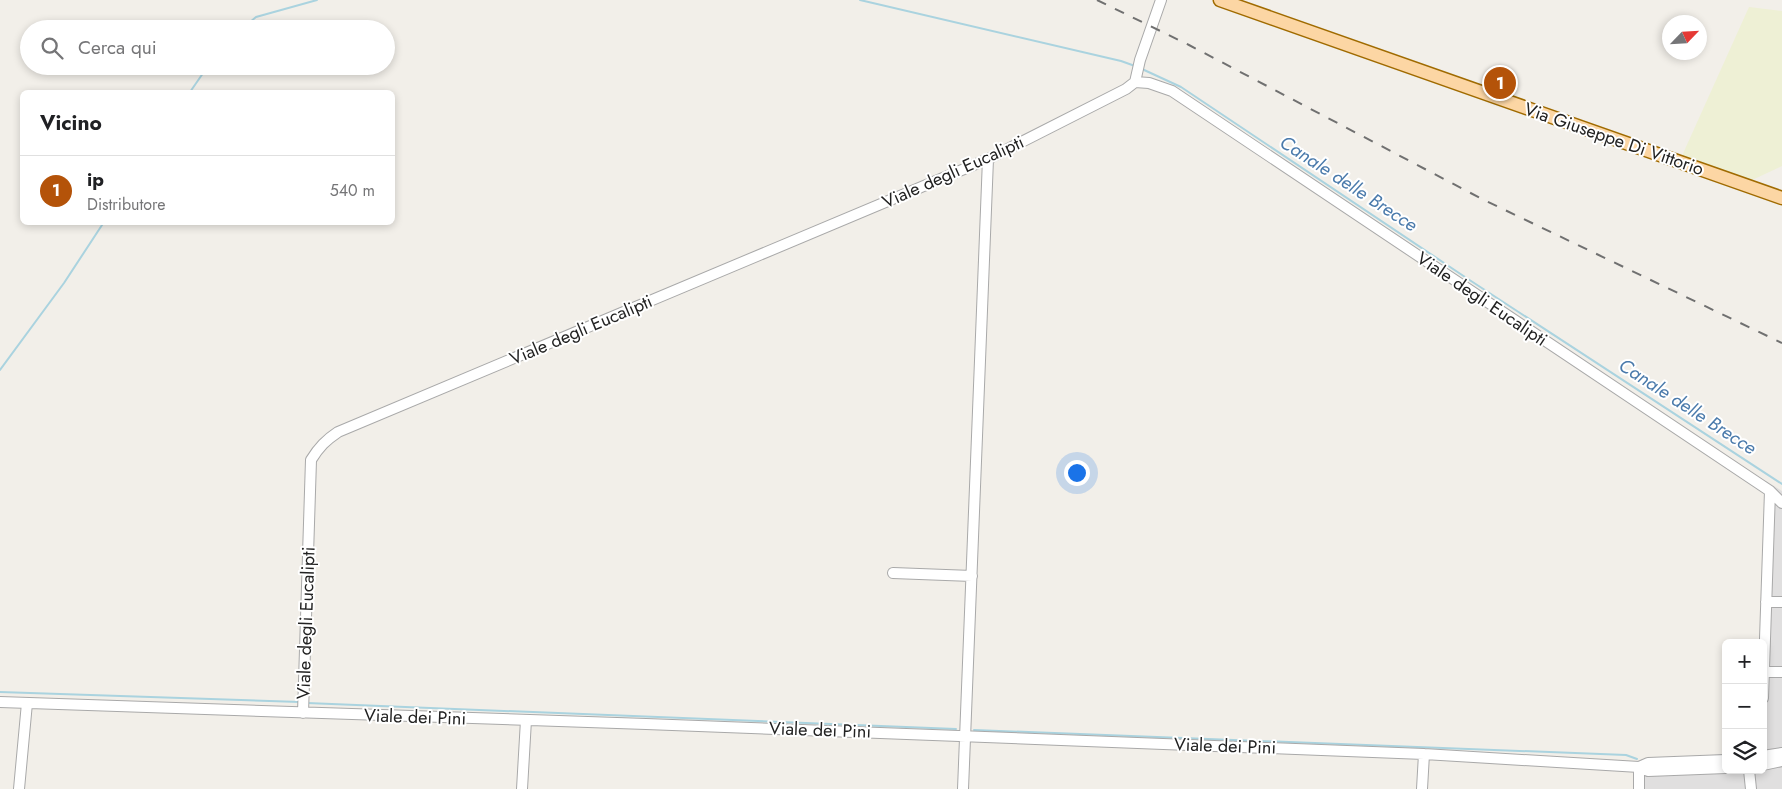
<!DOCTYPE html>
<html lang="it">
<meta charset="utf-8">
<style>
body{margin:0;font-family:Jost,sans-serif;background:#f6f6f6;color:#202124}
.controls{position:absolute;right:15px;bottom:15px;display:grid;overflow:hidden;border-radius:8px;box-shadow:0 2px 8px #0003}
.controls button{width:45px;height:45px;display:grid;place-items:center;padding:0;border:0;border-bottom:1px solid #e0e0e0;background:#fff;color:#202124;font:25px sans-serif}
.compass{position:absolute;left:1662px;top:15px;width:45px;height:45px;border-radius:50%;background:#fff;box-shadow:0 2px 8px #0003;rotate:65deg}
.you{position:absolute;left:1076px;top:472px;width:18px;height:18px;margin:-12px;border:4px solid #fff;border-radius:50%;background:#1a73e8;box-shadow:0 0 0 8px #1a73e833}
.badge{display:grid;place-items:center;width:32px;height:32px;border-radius:50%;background:#b45309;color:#fff;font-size:16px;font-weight:700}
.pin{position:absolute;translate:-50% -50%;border:2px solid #fff;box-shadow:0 1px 5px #0006}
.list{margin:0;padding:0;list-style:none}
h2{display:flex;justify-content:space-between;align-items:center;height:65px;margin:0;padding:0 20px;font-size:21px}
h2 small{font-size:16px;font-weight:400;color:#757577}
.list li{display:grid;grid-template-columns:32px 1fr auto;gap:15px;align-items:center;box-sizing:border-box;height:70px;padding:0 20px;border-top:1px solid #e0e0e0}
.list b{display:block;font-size:19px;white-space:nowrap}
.list p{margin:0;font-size:16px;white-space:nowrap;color:#757577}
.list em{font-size:16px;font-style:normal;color:#757577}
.icon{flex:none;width:28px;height:28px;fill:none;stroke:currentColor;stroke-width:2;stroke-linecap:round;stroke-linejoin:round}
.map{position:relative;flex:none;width:1782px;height:789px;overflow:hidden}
.search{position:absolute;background:#fff;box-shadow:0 2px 8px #0003;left:20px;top:20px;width:375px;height:55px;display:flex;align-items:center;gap:12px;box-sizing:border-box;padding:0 18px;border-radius:28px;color:#757577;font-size:19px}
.panel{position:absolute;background:#fff;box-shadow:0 2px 8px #0003;left:20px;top:90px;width:375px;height:135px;border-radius:8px}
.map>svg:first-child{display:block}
.residential{fill:#e0dfdf}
.farmland{fill:#eef0d5}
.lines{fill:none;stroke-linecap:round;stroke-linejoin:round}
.stream{stroke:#aad3df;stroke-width:2}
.minor-casing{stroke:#a9a9a9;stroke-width:12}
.major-casing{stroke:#a06b00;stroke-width:15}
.minor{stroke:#fff;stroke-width:10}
.major{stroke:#fcd6a4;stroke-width:12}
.rail{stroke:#707070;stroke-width:2;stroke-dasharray:10 10;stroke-linecap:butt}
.labels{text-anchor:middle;stroke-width:4;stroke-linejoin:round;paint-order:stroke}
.street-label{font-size:18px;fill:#222;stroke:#fff}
.water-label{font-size:19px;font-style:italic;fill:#4a7aab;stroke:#fff}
</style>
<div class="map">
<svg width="1782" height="789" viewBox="0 0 1782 789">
<rect width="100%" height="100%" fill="#f2efe9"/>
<path class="residential" d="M1766 481 1782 491V789H1641V759L1726 754V770H1763V643H1760Z"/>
<path class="farmland" d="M1749 7 1782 11V166L1750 181 1681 158Z"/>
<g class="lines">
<path class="stream" d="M860 0 1121 61 1135 66
M242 29 256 17 317 0
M1142 69 1181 87 1468 279 1782 484
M190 92 208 66
M0 370 64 283 104 222
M0 692 300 702
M307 703 956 729
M974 730 1626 755 1637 759"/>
<defs>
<path id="minor" d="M1135 82 1140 60 1161 0
M893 573 972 576
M1766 602H1782
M1764 672H1782
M1763 698 1770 491
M0 702 646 724 1424 754 1639 767 1648 771 1726 768
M303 713 311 460C319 447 326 440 338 432L988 159 1126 89 1135 82 1149 83 1172 91 1770 491 1782 503
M1763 756 1782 753
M1763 765 1782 761
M1639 767 1648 763 1726 760
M1749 770 1751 789
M19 789 27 703
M522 789 526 720
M963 789 988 159
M1422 789 1424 754
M1639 789V767"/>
<path id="major" d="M1220 0 1782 198"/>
</defs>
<use href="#minor" class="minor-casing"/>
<use href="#major" class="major-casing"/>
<use href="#minor" class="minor"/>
<use href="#major" class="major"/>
<path class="rail" d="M1097 0 1189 45 1482 199 1782 343"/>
</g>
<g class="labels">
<g class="street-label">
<text transform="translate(1614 139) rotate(19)" y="6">Via Giuseppe Di Vittorio</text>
<text transform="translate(953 172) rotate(-24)" y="6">Viale degli Eucalipti</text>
<text transform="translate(1482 299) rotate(34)" y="6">Viale degli Eucalipti</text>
<text transform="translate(581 330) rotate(-23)" y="6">Viale degli Eucalipti</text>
<text transform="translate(306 623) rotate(-88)" y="6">Viale degli Eucalipti</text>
<text transform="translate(415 717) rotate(2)" y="6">Viale dei Pini</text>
<text transform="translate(820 730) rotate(2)" y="6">Viale dei Pini</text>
<text transform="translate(1225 746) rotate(2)" y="6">Viale dei Pini</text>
</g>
<g class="water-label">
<text transform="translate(1349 183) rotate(33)" y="7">Canale delle Brecce</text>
<text transform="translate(1688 406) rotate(33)" y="7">Canale delle Brecce</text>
</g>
</g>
</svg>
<div class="controls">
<button>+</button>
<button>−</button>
<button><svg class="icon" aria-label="layers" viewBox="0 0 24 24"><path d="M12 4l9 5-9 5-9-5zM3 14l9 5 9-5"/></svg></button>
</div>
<svg class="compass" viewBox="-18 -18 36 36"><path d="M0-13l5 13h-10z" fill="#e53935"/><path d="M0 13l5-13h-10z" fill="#757577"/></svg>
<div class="you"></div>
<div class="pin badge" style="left:1500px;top:83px">1</div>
<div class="search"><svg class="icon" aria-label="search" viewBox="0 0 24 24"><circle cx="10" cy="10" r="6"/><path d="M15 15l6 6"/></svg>Cerca qui</div>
<section class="panel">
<h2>Vicino<small></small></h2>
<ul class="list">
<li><span class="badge">1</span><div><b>ip</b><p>Distributore</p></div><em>540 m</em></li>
</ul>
</section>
</div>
